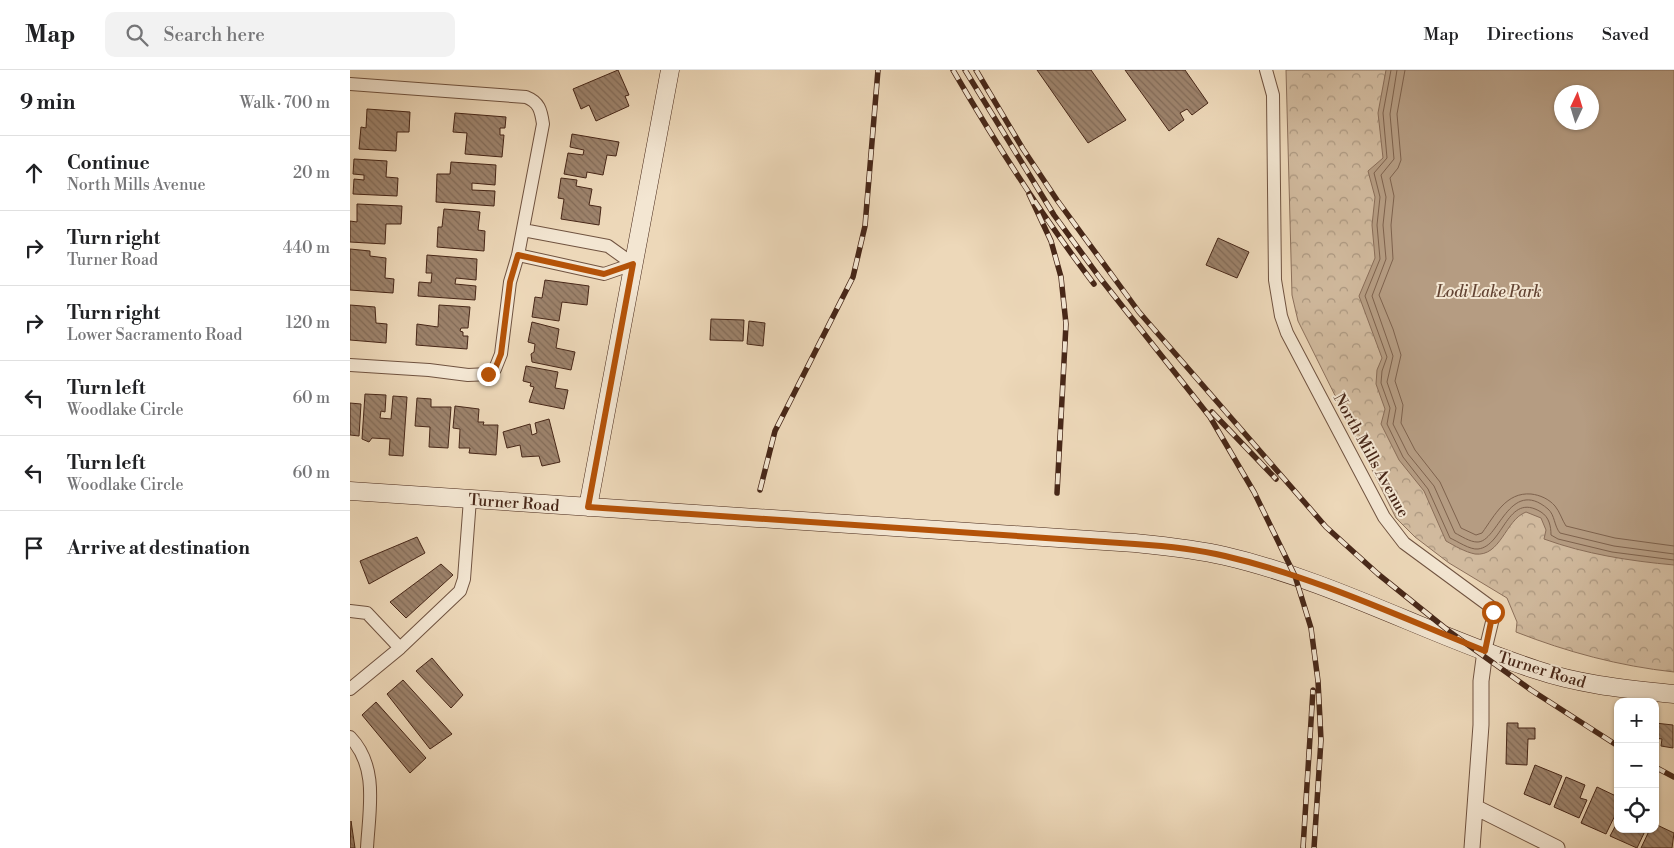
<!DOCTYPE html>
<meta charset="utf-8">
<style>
body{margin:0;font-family:"Libre Bodoni",serif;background:#f2f2f2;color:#202124}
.controls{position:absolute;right:15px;bottom:15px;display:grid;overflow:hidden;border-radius:10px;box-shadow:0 1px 4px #0004}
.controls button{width:45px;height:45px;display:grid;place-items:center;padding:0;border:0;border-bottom:1px solid #e0e0e0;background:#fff;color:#202124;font:25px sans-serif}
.compass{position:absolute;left:1204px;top:15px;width:45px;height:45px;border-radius:50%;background:#fff;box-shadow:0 1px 4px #0004;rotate:4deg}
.stop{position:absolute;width:15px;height:15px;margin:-11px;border:4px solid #b45309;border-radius:50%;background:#fff}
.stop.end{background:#b45309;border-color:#fff;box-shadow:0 1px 5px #0008}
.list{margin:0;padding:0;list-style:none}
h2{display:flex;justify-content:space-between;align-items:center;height:65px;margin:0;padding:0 20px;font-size:21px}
h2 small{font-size:16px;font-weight:400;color:#757577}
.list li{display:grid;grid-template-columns:32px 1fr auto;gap:15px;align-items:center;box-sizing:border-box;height:75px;padding:0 20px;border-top:1px solid #e0e0e0}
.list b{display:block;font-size:19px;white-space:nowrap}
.list p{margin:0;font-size:16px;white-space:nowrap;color:#757577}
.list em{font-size:16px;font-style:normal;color:#757577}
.icon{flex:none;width:28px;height:28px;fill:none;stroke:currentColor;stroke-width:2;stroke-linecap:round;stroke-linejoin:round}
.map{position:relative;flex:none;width:1324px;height:778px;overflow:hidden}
header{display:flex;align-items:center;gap:30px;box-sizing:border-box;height:70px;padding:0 25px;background:#fff;border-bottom:1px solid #e0e0e0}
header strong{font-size:24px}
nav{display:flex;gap:28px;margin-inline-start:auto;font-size:18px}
.search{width:350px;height:45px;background:#f2f2f2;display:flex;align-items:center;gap:12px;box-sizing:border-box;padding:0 18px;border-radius:10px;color:#757577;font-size:19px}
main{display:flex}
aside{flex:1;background:#fff}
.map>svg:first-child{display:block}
.park{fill:url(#park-crowns);stroke:#8c705b;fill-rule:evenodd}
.water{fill:#b59c82;stroke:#896d58;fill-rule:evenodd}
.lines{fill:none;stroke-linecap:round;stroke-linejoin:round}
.shore{stroke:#7e624d;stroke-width:1}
.building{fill:url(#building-back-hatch);stroke:#472718}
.minor-casing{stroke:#705340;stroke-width:14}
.tertiary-casing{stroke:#705340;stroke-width:17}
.secondary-casing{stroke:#472718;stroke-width:19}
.minor{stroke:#f3e6d2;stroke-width:12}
.tertiary{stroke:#f3e6d2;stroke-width:15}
.secondary{stroke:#f3e6d2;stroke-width:18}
.rail-casing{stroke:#472718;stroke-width:5.5}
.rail{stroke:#f3e6d2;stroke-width:4;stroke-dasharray:11;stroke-linecap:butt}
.route{stroke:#b45309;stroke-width:6}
.labels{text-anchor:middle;stroke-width:4;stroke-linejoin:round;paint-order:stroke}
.park-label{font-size:16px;font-style:italic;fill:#634433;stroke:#f3e6d2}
.street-label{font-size:16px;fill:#472718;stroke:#f3e6d2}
</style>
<header>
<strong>Map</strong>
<div class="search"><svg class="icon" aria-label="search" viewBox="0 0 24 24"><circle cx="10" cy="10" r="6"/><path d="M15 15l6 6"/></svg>Search here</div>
<nav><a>Map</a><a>Directions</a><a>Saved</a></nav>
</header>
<main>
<aside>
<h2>9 min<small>Walk · 700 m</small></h2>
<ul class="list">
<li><svg class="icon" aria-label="ahead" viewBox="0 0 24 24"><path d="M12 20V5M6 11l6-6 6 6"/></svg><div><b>Continue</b><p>North Mills Avenue</p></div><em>20 m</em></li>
<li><svg class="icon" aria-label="right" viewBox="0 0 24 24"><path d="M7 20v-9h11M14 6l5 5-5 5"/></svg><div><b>Turn right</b><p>Turner Road</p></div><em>440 m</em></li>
<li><svg class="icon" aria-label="right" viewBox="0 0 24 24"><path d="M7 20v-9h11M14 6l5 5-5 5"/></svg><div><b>Turn right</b><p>Lower Sacramento Road</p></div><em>120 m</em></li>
<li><svg class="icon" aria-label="left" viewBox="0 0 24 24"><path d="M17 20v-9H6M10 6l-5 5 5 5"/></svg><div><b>Turn left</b><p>Woodlake Circle</p></div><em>60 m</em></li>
<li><svg class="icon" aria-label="left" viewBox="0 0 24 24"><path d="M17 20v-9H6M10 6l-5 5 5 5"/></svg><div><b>Turn left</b><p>Woodlake Circle</p></div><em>60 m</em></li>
<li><svg class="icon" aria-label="arrive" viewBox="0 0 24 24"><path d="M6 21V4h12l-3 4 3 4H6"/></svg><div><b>Arrive at destination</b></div></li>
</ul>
</aside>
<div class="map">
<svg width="1324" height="778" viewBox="0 0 1324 778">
<defs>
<pattern id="park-crowns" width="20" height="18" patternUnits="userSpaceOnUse" patternTransform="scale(1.25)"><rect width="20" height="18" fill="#d1ba9e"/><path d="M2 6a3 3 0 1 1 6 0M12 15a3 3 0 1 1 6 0" fill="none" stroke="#ab9780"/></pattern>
<pattern id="building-back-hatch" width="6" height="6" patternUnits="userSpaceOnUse" patternTransform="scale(1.25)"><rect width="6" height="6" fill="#9d836c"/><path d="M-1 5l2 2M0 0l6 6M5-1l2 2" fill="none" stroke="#826b58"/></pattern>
</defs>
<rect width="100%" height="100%" fill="#edd8b9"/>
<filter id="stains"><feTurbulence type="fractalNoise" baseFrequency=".004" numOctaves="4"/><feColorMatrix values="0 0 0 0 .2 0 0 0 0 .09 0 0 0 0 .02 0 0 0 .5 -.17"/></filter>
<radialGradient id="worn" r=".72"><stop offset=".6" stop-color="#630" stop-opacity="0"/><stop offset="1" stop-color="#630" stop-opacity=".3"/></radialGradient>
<path class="park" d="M936 0H1324V602C1269 596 1217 582 1166 562L1167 552 1157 528 1099 493 1065 467 1046 448 948 251 942 225ZM1212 22H1242V52H1212Z"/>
<path class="water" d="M1036 0H1324V495C1280 491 1235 484 1194 469L1196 460 1191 448 1176 442C1155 450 1151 487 1125 484 1115 482 1105 476 1096 471L1074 421 1049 390 1031 354 1035 339 1026 314 1027 300 1032 288 1009 226 1025 188 1022 155 1025 127 1018 101 1033 88 1028 43ZM1212 22H1242V52H1212Z"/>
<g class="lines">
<path class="shore" d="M1041 0 1033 43 1037 88 1024 103 1030 127 1027 155 1030 189 1015 226 1037 287 1032 301 1031 313 1040 338 1037 354 1053 387 1078 419 1100 468C1107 471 1120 480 1128 479 1154 476 1157 421 1191 442 1199 447 1201 456 1201 465L1208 469 1262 482 1324 490
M1047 0 1040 44 1044 89 1031 105 1036 127 1033 155 1036 189 1022 226 1043 286 1037 312 1046 338 1043 354 1058 384 1084 416 1105 463C1111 466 1120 472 1127 472 1148 473 1159 406 1198 439 1205 445 1204 456 1210 463L1264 476 1324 484
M1055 0 1047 44 1051 90 1048 98 1040 108 1044 126 1041 155 1043 189 1029 225 1043 259 1051 285 1045 311 1053 335 1051 353 1065 380 1090 412 1111 458 1126 465 1132 463C1145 445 1156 422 1181 424 1190 425 1199 429 1205 436 1210 442 1212 450 1216 456L1265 468 1324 476"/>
</g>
<path class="building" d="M268 0 279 25 275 26 279 36 246 51 239 35 231 39 223 19Z
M687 0H741L776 50 738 73Z
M775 0H835L858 33 842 45 837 39 830 43 834 50 819 61Z
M17 39 60 42 59 62H47L46 81 9 79 11 57 16 58Z
M105 43 156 47 155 58H150V65H154L152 87 115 84 117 63 103 62Z
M222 64 269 72 266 86 257 85 253 105 237 102 236 108 214 104 218 83 233 85 234 80 220 77Z
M4 89 37 91 36 107 48 108 47 126 3 124 4 109 14 110V105L3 104Z
M101 92 146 95 145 115 122 113V120L145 121 144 136 86 132 87 104H100Z
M211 108 227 110 226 116 242 119 239 135 251 137 249 155 211 149 214 129 208 128Z
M7 134 52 136 51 154H36L35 174 0 172V151L7 152Z
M94 139 130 142 128 160 135 161 134 181 87 177 88 157H92Z
M868 168 899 182 887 208 856 195Z
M0 179 20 181V186L36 188 35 208 44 209 43 223 0 220Z
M77 185 127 189 126 210 106 208 105 214 126 216 125 230 68 226 69 212 81 213 82 203H76Z
M195 210 239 216 237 235 212 232 209 251 182 247 185 227 192 228Z
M0 235 25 237 26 253 37 254 36 273 0 270Z
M89 235 120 237 118 258H111L110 261 113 262V266H118L117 279 66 275 67 254 88 257Z
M361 249 394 250 393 271 360 270Z
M399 251 415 253 413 276 397 274Z
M182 252 209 259 206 278 225 282 221 300 182 292 181 284 184 282 185 274 178 272Z
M176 296 208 302 205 318 218 320 214 339 179 332 184 317 180 316 181 313 173 311Z
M15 324 36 325 35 342 31 341 30 348 41 349 43 326 57 327 53 386 39 385 40 369 22 368 19 372 12 369Z
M67 328 81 329V337H101L98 378 79 377 80 357 65 356Z
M0 333 11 334 9 366 0 365Z
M105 336 129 339 128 352H134L133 355H148L146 385 119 383 120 378H109L110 359 103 358Z
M199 349 210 392 192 396 189 386 172 387 170 375 157 378 153 362 180 354 182 365 187 363 185 353Z
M67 467 75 483 19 514 10 491Z
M91 494 103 505 56 548 40 532Z
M82 588 113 625 101 638 66 601Z
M53 610 102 664 80 679 37 624Z
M26 632 76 688 60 703 12 645Z
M1157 653H1168V658H1185V669H1178L1177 695 1156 694Z
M1305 653 1323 655V678L1311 676 1312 669 1305 668Z
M1185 695 1212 706 1200 735 1174 724Z
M1216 707 1235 715 1230 728 1237 730 1229 748 1204 737Z
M1247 717 1268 727V739L1256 764 1231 753Z
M1 751 5 778H0Z
M1268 751V759H1296L1287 778 1260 766Z
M1305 754 1324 763 1322 778H1291L1300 759H1305Z"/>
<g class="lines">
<defs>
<path id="minor" d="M916 0 923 25 925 210 931 246 937 263 1034 447 1054 473 1141 537 1143 548 1135 581
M0 14 176 27C189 32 191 40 193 54L168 185 160 212 151 284 145 299 139 304 118 305 79 300 0 295
M173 160 258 176 283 194
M168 185 254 204 283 194
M0 541 17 543 50 578
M0 619 50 578 110 521 114 509 120 429
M0 667C29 697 19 740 17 778"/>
<path id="tertiary" d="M1125 737 1207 778
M1122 778 1131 655V611L1135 581"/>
<path id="secondary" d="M0 421 785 473C815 476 846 479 875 486 983 511 1081 566 1187 600 1231 615 1278 619 1324 624
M238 437 320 0"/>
</defs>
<use href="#minor" class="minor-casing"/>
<use href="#tertiary" class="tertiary-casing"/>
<use href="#secondary" class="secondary-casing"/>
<use href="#minor" class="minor"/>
<use href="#tertiary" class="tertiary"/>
<use href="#secondary" class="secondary"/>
<defs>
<path id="rail" d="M603 0C646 74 692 146 744 214
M615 0 704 145 750 208 860 347 904 422 945 506 961 558 968 611 971 670 964 778
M626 0 673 79 707 130 789 242 976 457 1028 504 1100 562 1181 620 1268 676
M679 124 701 171 711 207 716 254 707 423
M862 342 926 409
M410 420 425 361 503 207 515 156 528 0
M1305 697 1324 707
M953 778 963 620"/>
</defs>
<use href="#rail" class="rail-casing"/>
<use href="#rail" class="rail"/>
</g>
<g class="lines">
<path class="route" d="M138 304 145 299 151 284 160 212 168 185 254 204 283 194 238 437 785 474C816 476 846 479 875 486 965 507 1050 547 1135 581L1143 542"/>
</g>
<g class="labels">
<g class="park-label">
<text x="1139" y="227">Lodi Lake Park</text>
</g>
<g class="street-label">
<text transform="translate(1022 385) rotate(61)" y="6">North Mills Avenue</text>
<text transform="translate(164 432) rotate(4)" y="6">Turner Road</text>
<text transform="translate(1192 599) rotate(17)" y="6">Turner Road</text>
</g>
</g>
<rect width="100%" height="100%" filter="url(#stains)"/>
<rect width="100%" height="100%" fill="url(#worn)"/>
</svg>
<div class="controls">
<button>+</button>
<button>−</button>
<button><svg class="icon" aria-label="locate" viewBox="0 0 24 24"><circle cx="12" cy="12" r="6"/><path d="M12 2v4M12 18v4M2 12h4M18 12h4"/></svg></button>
</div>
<svg class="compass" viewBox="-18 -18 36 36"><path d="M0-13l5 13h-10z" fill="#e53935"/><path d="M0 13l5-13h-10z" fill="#757577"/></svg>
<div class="stop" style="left:1143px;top:542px"></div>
<div class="stop end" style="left:138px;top:304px"></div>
</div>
</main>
